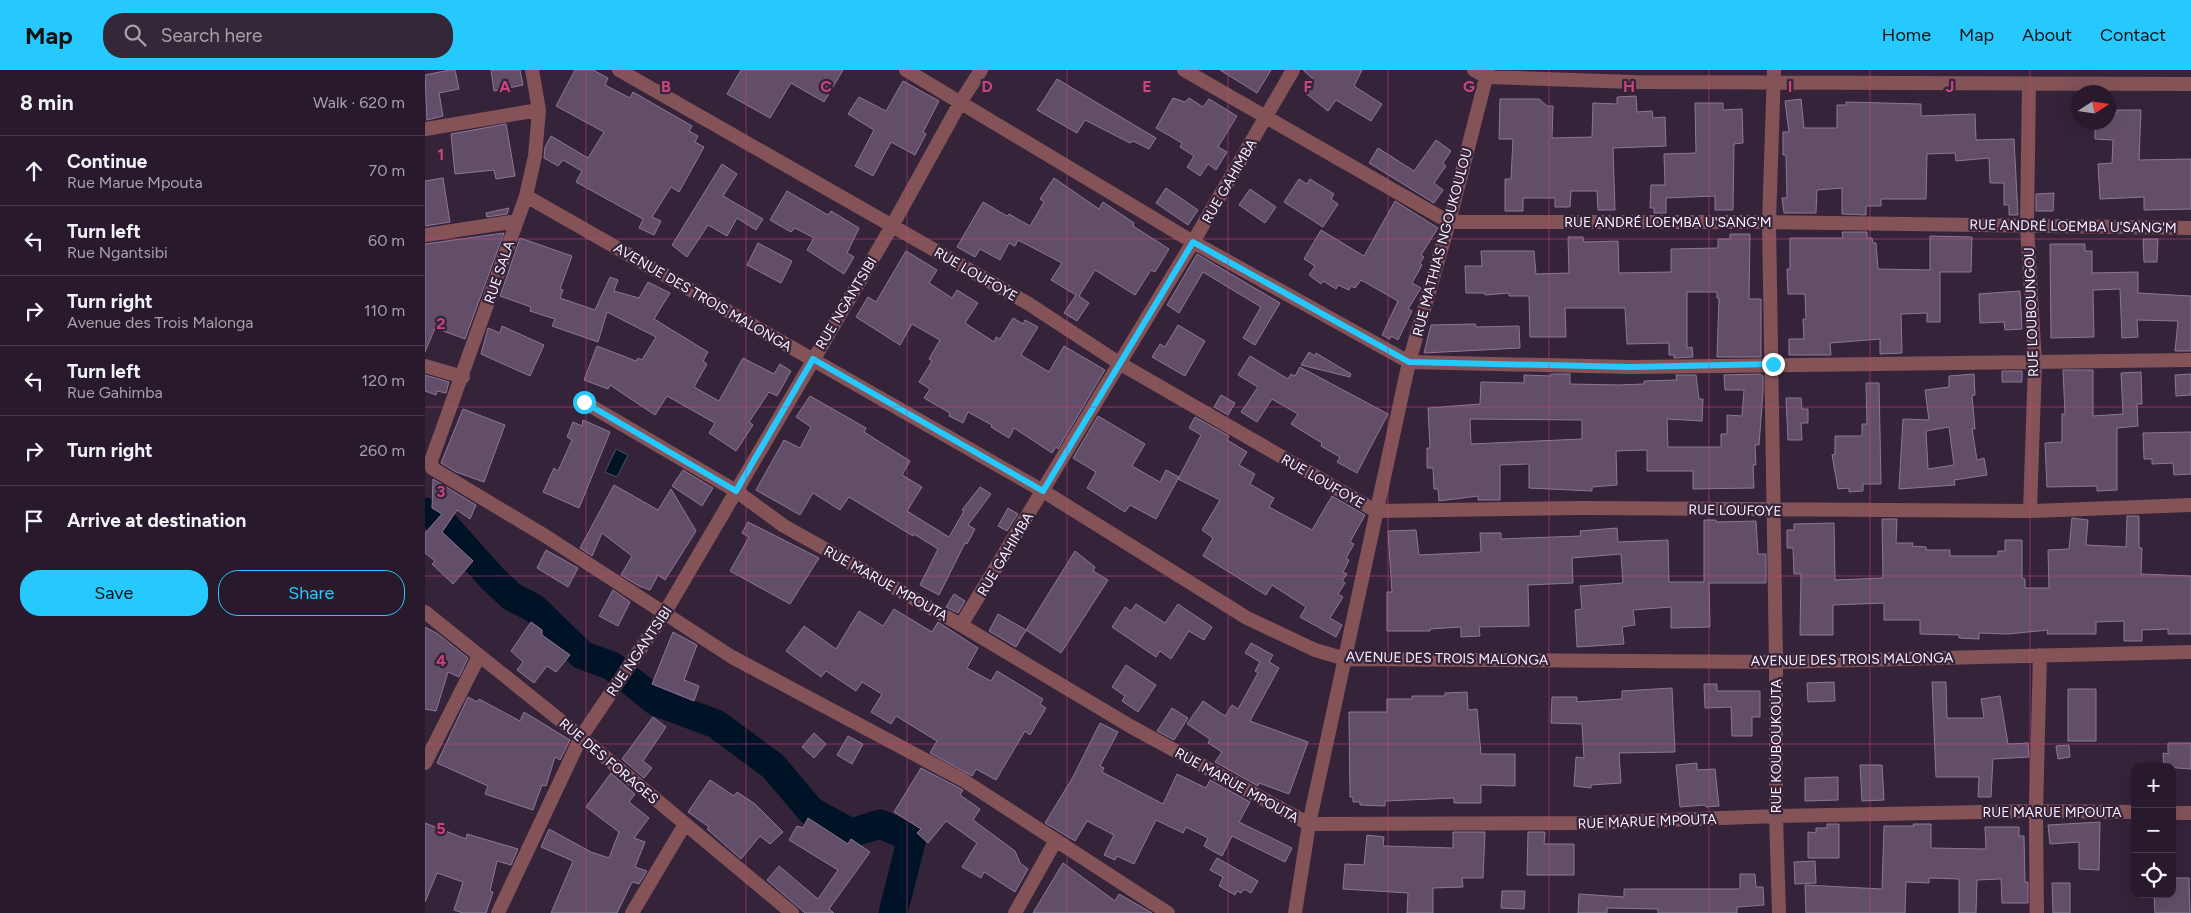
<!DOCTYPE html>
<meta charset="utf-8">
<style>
body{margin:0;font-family:Figtree,sans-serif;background:#342738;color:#f1f3f6}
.controls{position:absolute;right:15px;bottom:15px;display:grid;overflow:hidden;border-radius:10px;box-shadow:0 5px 20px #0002}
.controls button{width:45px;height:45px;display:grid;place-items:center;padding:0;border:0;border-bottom:1px solid #443848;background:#281a2c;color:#f1f3f6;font:25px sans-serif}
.compass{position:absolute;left:1646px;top:15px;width:45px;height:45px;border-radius:50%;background:#281a2c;box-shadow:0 5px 20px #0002;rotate:78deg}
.stop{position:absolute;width:15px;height:15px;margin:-11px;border:4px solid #25c9fe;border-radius:50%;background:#fff}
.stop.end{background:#25c9fe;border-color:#fff;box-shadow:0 1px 5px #0008}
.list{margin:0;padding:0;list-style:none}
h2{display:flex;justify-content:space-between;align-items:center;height:65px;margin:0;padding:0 20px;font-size:21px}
h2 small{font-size:16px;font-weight:400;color:#a5a1a9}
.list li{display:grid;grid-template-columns:32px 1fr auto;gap:15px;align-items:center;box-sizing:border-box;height:70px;padding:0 20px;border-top:1px solid #443848}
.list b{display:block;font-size:19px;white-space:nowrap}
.list p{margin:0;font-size:16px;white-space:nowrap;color:#a5a1a9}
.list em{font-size:16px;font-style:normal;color:#a5a1a9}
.actions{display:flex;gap:10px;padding:15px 20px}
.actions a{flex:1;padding:11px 0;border:1px solid #25c9fe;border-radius:20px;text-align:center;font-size:18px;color:#25c9fe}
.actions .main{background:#25c9fe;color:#111}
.icon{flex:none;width:28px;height:28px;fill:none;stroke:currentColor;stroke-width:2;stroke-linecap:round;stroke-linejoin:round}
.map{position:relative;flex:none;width:1766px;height:843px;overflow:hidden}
header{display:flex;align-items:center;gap:30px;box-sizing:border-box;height:70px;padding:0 25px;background:#25c9fe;color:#111}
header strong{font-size:24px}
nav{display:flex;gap:28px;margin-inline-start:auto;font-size:18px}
.search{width:350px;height:45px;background:#342738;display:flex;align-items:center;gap:12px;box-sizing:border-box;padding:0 18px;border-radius:20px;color:#a5a1a9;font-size:19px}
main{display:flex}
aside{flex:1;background:#281a2c}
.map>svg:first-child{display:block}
.water{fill:#001226;stroke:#4b5467}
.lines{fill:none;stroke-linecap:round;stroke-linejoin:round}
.river{stroke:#001226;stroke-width:29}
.building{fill:#624e68;stroke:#8d7894;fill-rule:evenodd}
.minor{stroke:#835358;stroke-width:14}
.route{stroke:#25c9fe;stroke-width:6}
.grid{fill:none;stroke:#cd437c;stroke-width:1;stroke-opacity:0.55}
.labels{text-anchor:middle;stroke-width:4.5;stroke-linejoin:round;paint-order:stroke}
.street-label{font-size:14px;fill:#fbefff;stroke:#35233a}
.grid-label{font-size:16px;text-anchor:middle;font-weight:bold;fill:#cd437c;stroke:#35233a;stroke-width:4.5;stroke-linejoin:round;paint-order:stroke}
</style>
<header>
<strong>Map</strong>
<div class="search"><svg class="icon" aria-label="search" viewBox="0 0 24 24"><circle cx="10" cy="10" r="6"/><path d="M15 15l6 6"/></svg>Search here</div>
<nav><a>Home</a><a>Map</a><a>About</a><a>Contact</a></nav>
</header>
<main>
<aside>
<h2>8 min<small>Walk · 620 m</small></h2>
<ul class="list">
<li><svg class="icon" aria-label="ahead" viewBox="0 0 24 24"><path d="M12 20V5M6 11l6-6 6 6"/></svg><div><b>Continue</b><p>Rue Marue Mpouta</p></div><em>70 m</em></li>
<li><svg class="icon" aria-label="left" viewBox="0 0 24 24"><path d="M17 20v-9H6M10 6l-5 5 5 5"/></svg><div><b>Turn left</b><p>Rue Ngantsibi</p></div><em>60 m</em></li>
<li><svg class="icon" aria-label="right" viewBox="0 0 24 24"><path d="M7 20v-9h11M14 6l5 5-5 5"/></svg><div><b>Turn right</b><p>Avenue des Trois Malonga</p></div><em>110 m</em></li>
<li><svg class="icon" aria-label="left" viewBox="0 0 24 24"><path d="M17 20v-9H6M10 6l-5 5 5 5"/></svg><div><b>Turn left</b><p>Rue Gahimba</p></div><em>120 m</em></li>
<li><svg class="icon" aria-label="right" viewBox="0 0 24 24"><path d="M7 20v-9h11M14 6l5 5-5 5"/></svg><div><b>Turn right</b></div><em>260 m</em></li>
<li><svg class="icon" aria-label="arrive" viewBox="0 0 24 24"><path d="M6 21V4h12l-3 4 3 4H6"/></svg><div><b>Arrive at destination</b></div></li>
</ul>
<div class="actions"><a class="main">Save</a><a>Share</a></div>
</aside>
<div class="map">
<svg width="1766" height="843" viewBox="0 0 1766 843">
<rect width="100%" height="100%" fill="#35233a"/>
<path class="water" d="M191 379 203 385 192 407 180 402Z"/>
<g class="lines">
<path class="river" d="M0 442 16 451 67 508 87 527 109 538 157 585 187 596 232 632 291 654 348 696 386 741 426 763 455 754 487 768 468 843"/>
</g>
<path class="building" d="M25 0H30L34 19 14 23 18 46 2 50 0 5Z
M66 0H95L98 15 69 21Z
M150 0H168L183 8 180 15 205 28 208 22 267 56 264 61 273 66 270 72 279 77 254 122 246 117 227 147 236 151 229 165 214 158 218 149 151 112 157 101 138 90 133 96 119 88 120 77 126 66 163 88 179 62 131 36Z
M316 0H418L399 32 366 13 345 48 302 24Z
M795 0H846L832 23Z
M878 0H937L929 16 957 34 946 51 911 30 903 41 879 22 888 9Z
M632 9 731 68 724 79 708 71 705 73 660 50 652 63 612 40Z
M478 11 514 31 498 62 501 64 490 85 466 72 448 106 430 96 449 60 423 44 434 27 461 41Z
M1211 26 1212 42 1227 41 1228 48 1240 47 1241 76 1188 78 1190 140H1173L1172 121H1146L1145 137H1130V128H1098V141H1080V109H1086L1088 69H1074L1075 29H1114L1122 36H1128L1127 68 1167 67 1168 33 1192 34V27Z
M748 28 760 32 764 28 778 37 784 29 812 46 793 77 802 82 791 100 783 94 775 106 762 97 769 86 755 77 757 73 731 58Z
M1376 29 1379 58H1412V35H1421V32L1496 34V46L1550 44 1551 70 1589 69 1593 145H1584V135H1579V113H1565L1564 88 1531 91 1530 83 1502 84 1501 129H1456V136H1441V145L1417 144V118L1392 120 1391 143H1359L1357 128H1362L1361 85H1358V62H1364L1360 31Z
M1270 33H1298V40L1317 39 1318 73 1309 74 1308 140H1290V126L1241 128V143H1229V138H1225L1226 115H1240L1239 84 1271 83Z
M1692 40H1716L1714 90 1766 89V139L1719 140V127L1675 129 1673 94 1687 93 1688 70 1670 69V52H1684V43H1692Z
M81 54 90 106 71 109 69 100 30 104 26 64Z
M1011 70 1026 81 1018 93 1021 96 1009 113 1018 120 1009 133 944 93 953 78 989 101Z
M297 94 312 104 298 126 338 149 331 160 312 148 302 166 283 155 262 187 247 175Z
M18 108 25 152 0 156V111Z
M629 108 674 139 678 132 709 153 708 156 744 179 730 202 726 200 710 225 670 200 654 226 664 233 652 251 639 243 651 225 626 210 637 193 593 170 590 176 584 173 575 190 555 179 550 187 532 177 558 132 582 146 584 144 605 156 619 132 615 129Z
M874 109 882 114 885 109 909 124 906 129 913 134 898 157 859 132Z
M741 118 773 140 763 155 731 133Z
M825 119 851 137 840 153 814 135Z
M362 121 403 145 406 141 434 158 422 183 429 187 419 204 382 180 389 168 370 158 366 162 345 150Z
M1629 123 1628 141H1611V124Z
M970 131 1013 158 996 185 999 187 995 193 997 195 987 213 996 218 983 239 987 241 973 270 966 266 965 269 957 265 973 231 936 210 930 218 926 216 924 220 913 215 911 219 898 211 896 214 884 205 890 196 879 189 896 160 939 186Z
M84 138 82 144 62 147 61 143Z
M1417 162H1442V168H1447L1448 173H1451L1453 199 1505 200V166L1547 167 1546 202H1515V252H1502V243L1476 244 1477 283 1455 284V269L1405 273 1406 285H1364V269H1379L1378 249H1381L1380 224H1363L1362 199H1365V168H1418Z
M79 163 40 269 10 258 0 282V174Z
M1305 164H1325L1324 229H1336V287H1292L1294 228H1292V222H1262V278L1267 277 1268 287 1249 288V285H1244V273L1202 274 1200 238H1140L1141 267H1105L1104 226H1084V223L1060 225V223H1041L1040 196H1057L1056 181H1109L1111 204 1144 203 1143 167H1158L1159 172 1193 171 1194 203 1246 202V179L1293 178V169H1305Z
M95 168 147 186 135 219 138 220 135 228 170 240 185 207 193 210 189 221 214 228 223 212 245 223 229 249 283 282 278 291 282 294 269 317 294 331 318 288 349 304 355 294 366 301 352 326 344 322 324 352 328 355 311 381 284 363 290 353 242 326 230 345 185 315 183 319 159 310 172 276 211 291 213 288 217 290 231 267 182 242 173 272 127 256 130 249 105 241 106 237 75 226Z
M1718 169H1733L1732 192H1719Z
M333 173 367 191 356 213 322 195Z
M1625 174H1660V181H1667V203L1713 202V223L1766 226V281H1750L1753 251 1712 250 1713 267 1697 268 1695 219 1668 220 1669 267 1626 268Z
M481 181 512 200 504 213 527 228 532 220 553 233 540 253 569 272 571 267 575 269 588 248 598 254 600 250 613 257 596 285 624 302 639 276 680 300 633 379 631 377 627 383 589 358 584 368 566 357 567 355 543 342 538 353 524 346 525 343 499 328 505 319 494 312 507 291 504 289 515 270 487 254 475 275 431 247 443 227 451 232Z
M772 184 855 233 830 275 818 268 836 237 778 202 754 243 742 235Z
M1595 221 1597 259 1580 260 1579 252 1555 253 1554 224Z
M1050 254 1051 257 1094 256 1095 278 999 283 1006 255Z
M753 255 780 271 760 306 727 287 735 274 740 277Z
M77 256 119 275 105 306 56 284 63 258 75 263Z
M884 282 890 286 891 283 926 304 925 307 876 295Z
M825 286 863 309 866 304 870 306 875 297 963 344 932 403 912 392 915 387 896 376 897 373 866 354 873 344 847 329 832 352 816 342 833 317 813 305Z
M1638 300H1668V346L1698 344 1696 303 1716 302 1717 334H1712L1713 356 1692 358V420L1672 421V416L1622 417 1620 373 1637 372V344H1640Z
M1577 301H1597V312H1577Z
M1126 304H1145V314L1193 315 1219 314V311L1252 310 1251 305H1271L1274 329H1278L1277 351 1242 349 1243 377H1296V364H1302V345L1317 346 1319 320H1300L1299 305 1335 304 1338 306V322L1334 375H1330L1331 395H1328L1329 418 1268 419V401H1222V380L1191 381 1192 415 1167 417V421L1104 418V394L1075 395V430H1053V426L1014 431 1013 419H1009L1008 398H1002V378H1005L1003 338 1055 334 1056 312 1099 313V305L1126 306ZM1045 349 1157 350V369L1046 374Z
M1549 304 1550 325 1547 326 1550 359H1547L1552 390 1559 388 1562 405 1529 410 1530 415 1474 419 1478 349 1504 350 1500 320 1524 317V306ZM1524 357 1529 395 1503 399 1501 361Z
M1766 304V325L1751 326 1750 305Z
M0 305 24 312 21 323 12 321 11 325 0 321Z
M1441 313H1454L1456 414H1438V421L1424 422V418L1413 419 1407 385 1410 384V366H1437V354H1442Z
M796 325 810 333 803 345 789 337Z
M385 326 441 358 439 362 485 391 477 405 497 417 482 441 524 467 539 441 537 440 555 417 566 424 543 455 550 459 542 474 540 473 514 525 495 515 513 479 489 464 488 466 424 427 415 440 388 423 375 445 331 420 359 370 375 378 386 357 371 347Z
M1361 328H1376L1377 339H1383V353H1376L1377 370H1363Z
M38 339 80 355 59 412 31 402 16 393Z
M673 346 720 374 707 396 735 412 741 400 754 407 731 449 705 435 700 442 662 418 671 402 648 388Z
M770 347 804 366 802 370 822 382 814 395 830 404 825 414 849 428 844 437 887 460 907 426 940 445 925 472 929 474 921 488 924 490 918 502 922 504 917 511 920 513 913 524 918 527 905 548 917 555 911 567 875 547 881 537 847 515 841 525 778 486 788 468 777 460 795 430 753 409 776 365 764 358Z
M158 350 185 362 154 438 118 422 129 398 133 401 147 370 142 367 148 352 157 356Z
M1766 362V404L1749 405 1748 393 1727 394V389H1719L1718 363Z
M258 400 288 418 277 436 247 416Z
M8 409 51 435 45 449 32 440 17 462 48 491 28 514 7 494 10 491 0 483V463L17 444 7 438Z
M189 415 233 440 246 419 271 461 240 510 233 505 225 520 214 516 196 505 207 486 177 463 167 486 155 478Z
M583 438 593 444 582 461 573 456Z
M1702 446H1714V478H1717L1716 504 1766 506V564H1743V559L1717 560V571H1699V551L1671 552V564H1622L1623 560 1583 564 1554 563V569L1534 568V565L1495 564V550H1459V533L1408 535V565H1375L1376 504H1369L1368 478H1362V460H1369V454L1409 453 1410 510 1458 508 1457 449H1472L1471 473H1488L1487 476 1501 477V480H1525V486H1573V481H1580V470H1597V508L1600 509V518H1624L1623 480 1644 479 1647 448 1663 450 1661 475 1701 477Z
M1279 450H1291V452L1331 451 1333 484H1341V513H1284L1285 557 1246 558V537L1208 540 1210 555 1197 557 1199 574 1152 577 1150 540 1157 539 1155 516 1198 513 1196 484 1147 488 1148 513 1103 515 1104 556 1054 557 1055 566 1036 567V557L1005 559V561H962V522H967L963 461 991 460 994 485 1056 482 1055 463H1076V469L1101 468 1156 466 1155 461 1192 458 1193 472 1243 470 1244 512H1279Z
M323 452 394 488 365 534 305 501 324 467 317 463Z
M121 480 153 498 143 517 112 498Z
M650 481 670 497 668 501 683 510 636 583 601 560Z
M188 520 205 532 193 556 174 546Z
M529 524 540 531 533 543 521 537Z
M711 534 740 553 753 534 787 557 779 570 764 561 746 589 735 581 731 587 687 557 700 537 706 541Z
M469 539 507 562 513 552 553 578 542 598 566 611 572 601 618 629 615 634 621 638 605 665 600 661 571 710 551 699 547 706 505 683 512 671 471 646 466 654 446 642 457 624 437 612 431 621 401 601 396 607 361 581 379 556 411 579 434 541 458 556Z
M573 544 601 560 591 577 564 561Z
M106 552 117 560V565L145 585 131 602 122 596 109 613 92 600 98 592 86 581Z
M0 557 13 564 43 588 34 607 23 602 11 641 0 639Z
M248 562 272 575 259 610 274 616 269 631 227 614Z
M826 573 848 585 844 592 854 598 825 651 883 672 864 724 834 713 833 716 790 692 797 682 783 673 785 669 762 654 778 631 800 646 807 635 813 639 833 603 830 601 835 592 820 583Z
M701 595 731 615 713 642 697 631 700 626 687 617Z
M1409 612 1410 631 1383 632 1382 613Z
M1507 612H1521L1522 648H1559L1556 629 1575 626 1583 674 1603 673 1604 687 1568 689 1566 727H1553L1554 707H1511Z
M1279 614H1292V621H1335V647H1327V666H1307L1306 637 1280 638Z
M1247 618 1250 682 1194 683 1196 713 1166 715V718L1149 716 1151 687 1159 688 1157 654 1126 653 1127 627H1152V632L1197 629V621Z
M1643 619H1671V671H1643Z
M1042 622 1043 640 1052 639 1056 684H1090V716L1056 715V733H1029V728L960 731V736L935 735V732H928V727H925L924 642H962V629H987V626H1020V623Z
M43 627 52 632 54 629 95 651 99 642 145 670 135 690 130 687 121 716 117 715 108 740 60 724 63 716 12 693Z
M747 638 763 648 749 670 732 661Z
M228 647 241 657 218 691 227 698 219 708 197 689Z
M675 653 693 662 675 696 679 698 677 702 738 734 752 704 781 718 785 710 825 732 814 752 867 778 860 792 807 766 797 786 779 776 783 768 761 757 758 763 731 750 709 794 692 786 690 790 679 785 689 765 662 751 650 771 620 753 648 707Z
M389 663 401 674 389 688 377 677Z
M423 666 438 674 427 694 412 685Z
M1743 673H1766V699L1739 697 1738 683 1743 684Z
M1644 675 1645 687 1633 689 1631 676Z
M1272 693V700L1290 699 1294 736 1281 737 1280 735 1255 737 1251 695Z
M1435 695H1457L1459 730 1437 731Z
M496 698 538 720 535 725 555 739 548 750 590 781 595 793 603 799 590 822 559 802 556 808 537 797 552 773 521 751 503 773 492 763 496 759 469 742Z
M186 703 210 724 204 732 224 748 209 768 220 772 210 797 222 801 214 814 207 812 192 843H126L148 791 116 777 124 759 166 782 184 788 194 762 161 737Z
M1413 707V730L1380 731V708Z
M285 710 309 726 312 722 330 734 358 762 345 774 335 766 316 789 282 759 284 757 263 742Z
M383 748 423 774 426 769 445 782 404 839 409 843H380L342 810 354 796 393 829 413 800 364 770 372 756 378 758Z
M1675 752 1674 800 1654 799V772L1625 774 1623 755Z
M0 753 41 769 42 764 93 779 86 795 72 791 65 821 68 822 61 843H38L29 840 38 812 12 803 0 832Z
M1402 754H1414V788H1383V762L1391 763V758H1402Z
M1488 754H1506V778L1561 779 1560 757H1594V766H1599L1600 812H1603V833H1577L1576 809 1552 810 1551 843H1534V809L1504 808V813L1481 812 1480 843H1381L1380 815 1457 819 1459 756H1489Z
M1028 762H1060L1058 808H1037L1038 817 1008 818V843H982L983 823 918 819 920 794 939 795 942 765 959 767 958 776 1028 778Z
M1103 762H1120L1119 774H1149V805H1102Z
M792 788 833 811 826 823 819 819 816 823 812 821 810 825 794 816 798 807 785 800Z
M1390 791 1391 813 1370 814 1369 792Z
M638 793 690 831 694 824 727 843H608Z
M1315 804H1330L1331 817H1338L1339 835 1312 837V843H1233V839L1182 838V843H1153L1154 824 1199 827V819H1313L1315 818Z
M1747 808H1764L1765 843H1730L1729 824H1747Z
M1627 813H1645V843H1628Z
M1077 821H1100L1099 839 1076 838Z"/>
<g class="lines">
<path class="minor" d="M107 0 114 40 110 86 101 126 6 391 7 398 122 467 307 587 538 710 743 843
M194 0 604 234 694 293 951 441 1158 438 1605 441 1766 435
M481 0 768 172 984 292 1206 297 1766 290
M759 0 1024 152H1344L1766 158
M1049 0 1062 7 1207 12 1766 14
M1349 0 1344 152 1351 592V746L1354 843
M1604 14 1602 156 1610 293 1605 441
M0 59 114 40
M101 126 618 421 822 548 890 580 921 589 1351 592 1766 582
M0 165 92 151
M0 296 38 307
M159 332 311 421 359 456 536 555 705 656 884 754 1164 753 1351 746 1611 741 1710 742
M0 542 156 667 367 843
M536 555 768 172 868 0
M0 693 54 586
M1747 743H1766
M73 843 156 667 239 544 467 156 535 33 556 0
M207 843 260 754
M590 843 631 770
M870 843 884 754 984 292 1024 152 1063 0
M1612 843 1611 741 1615 585"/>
</g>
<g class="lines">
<path class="route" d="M159 332 311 421 388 289 618 421 768 172 984 292 1206 297 1348 294"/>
</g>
<path class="grid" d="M161 0V843M321 0V843M482 0V843M642 0V843M803 0V843M963 0V843M1124 0V843M1284 0V843M1445 0V843M1605 0V843M0 169H1766M0 337H1766M0 506H1766M0 674H1766"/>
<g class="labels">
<g class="street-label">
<text transform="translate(804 111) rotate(-60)" y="5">RUE GAHIMBA</text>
<text x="1243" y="157">RUE ANDRÉ LOEMBA U'SANG'M</text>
<text transform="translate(1648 156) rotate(1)" y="5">RUE ANDRÉ LOEMBA U'SANG'M</text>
<text transform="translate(1017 172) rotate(-75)" y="5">RUE MATHIAS NGOUKOULOU</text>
<text transform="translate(74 202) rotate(-71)" y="5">RUE SALA</text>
<text transform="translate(551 204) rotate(30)" y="5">RUE LOUFOYE</text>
<text transform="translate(278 227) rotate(30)" y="5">AVENUE DES TROIS MALONGA</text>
<text transform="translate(421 233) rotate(-59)" y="5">RUE NGANTSIBI</text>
<text transform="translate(1606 242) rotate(-92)" y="5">RUE LOUBOUNGOU</text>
<text transform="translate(898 411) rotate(30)" y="5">RUE LOUFOYE</text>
<text transform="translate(1310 440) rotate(1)" y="5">RUE LOUFOYE</text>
<text transform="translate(580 484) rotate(-59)" y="5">RUE GAHIMBA</text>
<text transform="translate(461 513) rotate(29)" y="5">RUE MARUE MPOUTA</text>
<text transform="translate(214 581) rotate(-56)" y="5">RUE NGANTSIBI</text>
<text transform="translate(1022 588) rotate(1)" y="5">AVENUE DES TROIS MALONGA</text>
<text transform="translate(1427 589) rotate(-1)" y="5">AVENUE DES TROIS MALONGA</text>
<text transform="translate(1351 676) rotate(-90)" y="5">RUE KOUBOUKOUTA</text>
<text transform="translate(184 691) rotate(40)" y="5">RUE DES FORAGES</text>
<text transform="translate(812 715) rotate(29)" y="5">RUE MARUE MPOUTA</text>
<text x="1627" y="747">RUE MARUE MPOUTA</text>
<text transform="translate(1222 751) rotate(-2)" y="5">RUE MARUE MPOUTA</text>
</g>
</g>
<g class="grid-label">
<text x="80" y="22">A</text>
<text x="241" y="22">B</text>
<text x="401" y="22">C</text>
<text x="562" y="22">D</text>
<text x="722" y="22">E</text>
<text x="883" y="22">F</text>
<text x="1044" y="22">G</text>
<text x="1204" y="22">H</text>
<text x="1365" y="22">I</text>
<text x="1525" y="22">J</text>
<text x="16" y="90">1</text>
<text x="16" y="259">2</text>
<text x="16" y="427">3</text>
<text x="16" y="596">4</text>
<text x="16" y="764">5</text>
</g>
</svg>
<div class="controls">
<button>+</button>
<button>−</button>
<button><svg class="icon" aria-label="locate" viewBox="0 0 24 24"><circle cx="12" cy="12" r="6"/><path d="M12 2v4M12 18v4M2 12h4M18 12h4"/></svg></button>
</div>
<svg class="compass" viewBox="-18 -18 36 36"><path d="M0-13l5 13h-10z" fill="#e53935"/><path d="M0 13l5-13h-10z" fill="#a5a1a9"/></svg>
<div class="stop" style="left:159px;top:332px"></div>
<div class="stop end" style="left:1348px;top:294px"></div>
</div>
</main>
